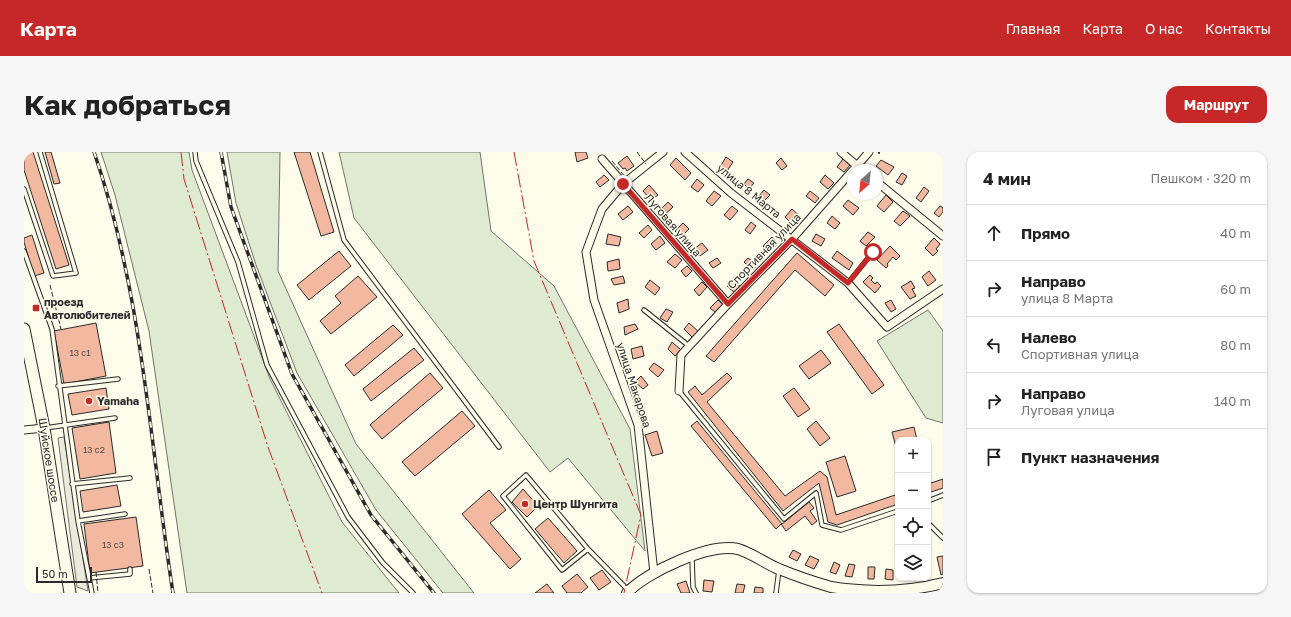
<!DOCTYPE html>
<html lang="ru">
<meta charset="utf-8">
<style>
body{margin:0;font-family:"Golos Text",sans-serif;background:#f6f6f6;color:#222}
.controls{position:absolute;right:12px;bottom:12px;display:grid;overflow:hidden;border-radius:8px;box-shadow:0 1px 3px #0004}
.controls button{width:36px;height:36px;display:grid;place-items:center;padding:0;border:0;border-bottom:1px solid #e0e0e0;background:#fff;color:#222;font:20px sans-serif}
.compass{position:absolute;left:823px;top:12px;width:36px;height:36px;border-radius:50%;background:#fff;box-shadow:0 1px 3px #0004;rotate:207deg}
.scale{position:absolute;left:12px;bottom:10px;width:56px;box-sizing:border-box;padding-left:4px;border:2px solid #2b2b2b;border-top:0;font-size:11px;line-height:14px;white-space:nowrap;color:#2b2b2b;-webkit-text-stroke:3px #fdfbea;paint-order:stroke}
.stop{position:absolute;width:12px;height:12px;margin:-9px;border:3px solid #c62828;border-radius:50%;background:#fff}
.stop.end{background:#c62828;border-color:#fff;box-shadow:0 1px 4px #0008}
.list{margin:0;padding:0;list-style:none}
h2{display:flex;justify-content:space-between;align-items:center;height:52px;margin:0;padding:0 16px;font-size:17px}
h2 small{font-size:13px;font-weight:400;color:#767676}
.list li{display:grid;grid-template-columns:26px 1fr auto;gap:12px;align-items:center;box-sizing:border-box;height:56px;padding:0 16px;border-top:1px solid #e0e0e0}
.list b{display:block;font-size:15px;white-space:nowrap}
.list p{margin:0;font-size:13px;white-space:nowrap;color:#767676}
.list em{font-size:13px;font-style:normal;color:#767676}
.icon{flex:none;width:22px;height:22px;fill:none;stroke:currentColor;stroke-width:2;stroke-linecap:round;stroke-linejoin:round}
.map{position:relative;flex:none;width:919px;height:441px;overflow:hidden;border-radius:12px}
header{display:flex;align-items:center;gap:24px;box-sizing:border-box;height:56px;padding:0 20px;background:#c62828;color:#fff}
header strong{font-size:19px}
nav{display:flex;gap:22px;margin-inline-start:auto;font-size:14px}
.intro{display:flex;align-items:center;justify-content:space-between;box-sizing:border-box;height:96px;padding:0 24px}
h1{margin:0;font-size:28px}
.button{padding:10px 18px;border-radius:12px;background:#c62828;color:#fff;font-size:14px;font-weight:700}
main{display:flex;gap:24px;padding:0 24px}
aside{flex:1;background:#fff;border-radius:12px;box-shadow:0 1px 3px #0004}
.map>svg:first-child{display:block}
.green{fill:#deebd1;stroke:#74746e}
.parking{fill:#eceadb;stroke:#74746e}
.building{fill:#f2b8a0;stroke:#2b2b2b}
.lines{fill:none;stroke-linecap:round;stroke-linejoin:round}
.service-casing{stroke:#2b2b2b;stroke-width:5.5}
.minor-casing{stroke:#2b2b2b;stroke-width:9}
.secondary-casing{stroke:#2b2b2b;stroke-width:12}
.primary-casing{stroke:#2b2b2b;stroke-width:13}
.service{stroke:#fdfbea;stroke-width:3.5}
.minor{stroke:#fdfbea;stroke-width:7}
.secondary{stroke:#fdfbea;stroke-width:10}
.primary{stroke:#fdfbea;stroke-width:11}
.rail-casing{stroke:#2b2b2b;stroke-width:3.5}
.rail{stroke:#fdfbea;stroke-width:2;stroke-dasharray:6;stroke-linecap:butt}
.fence{stroke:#2b2b2b;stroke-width:1;stroke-dasharray:5 2;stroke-linecap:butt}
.wall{stroke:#2b2b2b;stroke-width:2}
.power{stroke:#c62828;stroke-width:1;stroke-dasharray:14 3 2 3;stroke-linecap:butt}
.route{stroke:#c62828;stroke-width:5}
.poi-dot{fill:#c62828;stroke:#fdfbea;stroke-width:1.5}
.labels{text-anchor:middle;stroke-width:3;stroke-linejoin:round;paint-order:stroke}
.number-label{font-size:9px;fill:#5d4e48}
.street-label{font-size:11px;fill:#2b2b2b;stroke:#fdfbea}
.poi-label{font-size:11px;font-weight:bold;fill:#2b2b2b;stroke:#fdfbea;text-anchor:start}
</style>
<header>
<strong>Карта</strong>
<nav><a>Главная</a><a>Карта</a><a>О нас</a><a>Контакты</a></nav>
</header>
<div class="intro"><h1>Как добраться</h1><a class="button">Маршрут</a></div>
<main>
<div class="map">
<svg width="919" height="441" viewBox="0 0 919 441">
<rect width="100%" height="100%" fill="#fdfbea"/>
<path class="green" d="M77 0H165L168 18 246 227 318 370 375 441H163L125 179 91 43Z
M203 0H256L254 119 332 292 450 441H419L352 358 273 221 232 113 212 51Z
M315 0H456L467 79 530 134 606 277 621 399 544 306 526 320 330 66Z
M904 158 919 179V271L902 266 853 189Z"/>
<path class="parking" d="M40 285 64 439 53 435 34 286Z"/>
<path class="building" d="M0 0H9L45 113 32 117 0 18Z
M21 0H27L36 31 30 32Z
M270 0H286L310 80 297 84Z
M551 0H562L564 6 553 10Z
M603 4 610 14 603 19 601 16 599 17 594 11Z
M702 5 709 10 703 19 696 15Z
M652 6 667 21 661 28 646 13Z
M757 6 763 14 758 18 752 11Z
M819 7 826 13 820 20 813 15Z
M857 8 870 15 864 23 852 14Z
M878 21 883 24 878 33 872 30Z
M580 23 585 28 576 35 572 30Z
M801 23 810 31 804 37 796 30Z
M673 27 680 33 674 40 667 35Z
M724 27 730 31 725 37 720 32Z
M625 33 634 43 627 48 619 39Z
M900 35 905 39 897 50 892 46Z
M740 38 746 43 740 49 735 44Z
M690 39 697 44 688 54 682 49Z
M786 39 795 46 791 51 782 44Z
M862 43 869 50 860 60 853 54Z
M824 48 835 56 829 63 819 54Z
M644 50 649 55 639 64 635 59Z
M604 54 609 60 599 68 594 62Z
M708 54 714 59 706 68 700 63Z
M916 54 919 56V60L915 65 910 61Z
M768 57 778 66 770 74 761 65Z
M879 59 886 64 876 74 870 69Z
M808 64 816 71 811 77 803 71Z
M727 70 732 74 726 82 721 78Z
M659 71 665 77 657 85 651 79Z
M624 73 628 78 620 86 615 81Z
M844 80 851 85 842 94 836 89Z
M584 82 597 85 595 94 582 92Z
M792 82 801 87 797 94 788 89Z
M8 83 20 121 10 124 0 90V86Z
M636 84 641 91 632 98 627 92Z
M748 85 754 92 745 100 739 94Z
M910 86 916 92 912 97 914 99 909 104 901 96Z
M678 91 684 98 676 104 670 97Z
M866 94 876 104 872 108 869 105 863 112 864 114 862 116 853 108Z
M315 99 327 114 285 148 273 133Z
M813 99 829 111 825 118 808 106Z
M773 101 810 133 801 144 771 118 690 210 682 204Z
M651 102 658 108 651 116 643 110Z
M693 106 697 111 689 116 685 111Z
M724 106 733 113 729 118 720 110Z
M595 107 596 117 584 119 583 110Z
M663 114 668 119 662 125 657 119Z
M905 119 912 128 904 134 898 125Z
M846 123 849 126 847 128 851 132 853 130 857 134 851 141 839 130Z
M334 124 353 145 307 182 296 169 317 151 311 144Z
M599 124 601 131 590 133 587 127Z
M626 128 636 136 631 143 621 135Z
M709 128 717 135 711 141 703 134Z
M887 129 891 136 888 137 892 144 886 147 877 135Z
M678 130 683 135 675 144 670 138Z
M604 147 605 157 595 161 593 151Z
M694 148 700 153 692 161 686 156Z
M867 148 872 157 867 160 861 151Z
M642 157 649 160 643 170 636 166Z
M72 171 82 224 40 232 30 179Z
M665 171 675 180 669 186 660 177Z
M611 172 614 177 601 183 600 175Z
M815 172 860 233 848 242 803 180Z
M369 173 379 183 330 224 321 213Z
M648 190 657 198 651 204 644 197Z
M618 194 620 204 609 207 607 197Z
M390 196 400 208 347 249 339 237Z
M797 198 807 211 785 227 775 214Z
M630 211 640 218 634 225 625 217Z
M406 221 419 236 358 287 346 273Z
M703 221 708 226 683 250 761 344 796 319 803 325 812 363 874 342V352L813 373 804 370 795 331 759 359 664 240 671 234 678 243Z
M617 224 624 233 619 237 611 230Z
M82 236 85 257 48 263 44 242Z
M770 236 786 257 774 265 759 244Z
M438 259 451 274 391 324 378 310Z
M673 269 758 372 785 350 790 356 786 359 793 369 788 373 781 364 762 379 757 372 752 377 667 274Z
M792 269 806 286 796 294 783 277Z
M85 270 92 321 56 327 48 276Z
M890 275 893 288H874V303L868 280Z
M633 279 639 301 628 304 621 283Z
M821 304 832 339 813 345 802 310Z
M919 327V336L904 341V332Z
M93 333 97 354 59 360 56 339Z
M499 337 514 354 503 365 488 350Z
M465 338 482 358 466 371 497 407 486 417 438 362Z
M112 365 119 414 66 421 60 372Z
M524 366 553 399 540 411 511 377Z
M769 398 777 402 773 409 765 405Z
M786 404 795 408 790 417 781 413Z
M919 404V422L917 423 913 405Z
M810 410 816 413 812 422 806 420Z
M825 412 831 413 828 425 821 424Z
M844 415H851L850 427H844Z
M862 417 869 418V428L861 427Z
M578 418 587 430 575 438 566 426Z
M553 422 564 435 557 441H543L538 434Z
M680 428 690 429 688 440 679 439Z
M662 429 666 441H657L653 432Z
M523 432 530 441H511Z
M713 432 721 433 719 441H711Z
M731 435 739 436V441H730Z"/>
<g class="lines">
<defs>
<path id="service" d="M171 0 172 9 214 110 243 213 324 365 359 411 389 441
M296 0 320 88 475 295
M0 37 29 124 52 121 16 0
M0 99 28 177 54 369 68 441
M824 131 849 100
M620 158 665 194
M34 234 94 227
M655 239 760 367 792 341 798 373 817 378 874 359
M21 276 91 266
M48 332 106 326
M904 349 919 343
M54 369 101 362
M904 371 919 386
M564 397 538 418 479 344 502 323 564 397 604 438
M668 406 669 435 672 441
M65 426 106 422V417
M752 441 755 418"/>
<path id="minor" d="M661 0 707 41 824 131 863 175 919 137
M817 0 838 18
M578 7 704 152
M831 16 845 0
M853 30 919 84
M655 239 657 203 704 152 768 87 829 18
M0 278 20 276
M630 421 614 273 570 148 562 100 578 57 599 32 639 0"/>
<path id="secondary" d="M603 441C622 420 685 391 714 397 728 401 742 412 755 417 772 424 790 430 807 435 844 441 883 440 919 431"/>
<path id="primary" d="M0 177 20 276 46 441"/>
</defs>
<use href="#service" class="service-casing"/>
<use href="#minor" class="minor-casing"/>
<use href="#secondary" class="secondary-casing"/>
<use href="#primary" class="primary-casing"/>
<use href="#service" class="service"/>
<use href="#minor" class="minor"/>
<use href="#secondary" class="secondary"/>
<use href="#primary" class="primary"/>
<defs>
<path id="rail" d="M70 0C119 142 126 294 149 441
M197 0 207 55 268 222 347 363 410 441"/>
</defs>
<use href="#rail" class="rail-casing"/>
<use href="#rail" class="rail"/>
<path class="fence" d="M613 0 622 12
M588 9 602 26H605
M26 133 37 177
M125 417 129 441
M72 420 74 441"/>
<path class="wall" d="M855 1V0"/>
<path class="power" d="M157 0 160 27 244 295 298 441
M490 0 510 109 617 363 600 441"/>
</g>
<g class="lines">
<path class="route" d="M599 32 704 152 768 87 824 131 849 100"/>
</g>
<g class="poi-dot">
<rect x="8" y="152" width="8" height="8" rx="2"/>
<circle cx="65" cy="249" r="4"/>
<circle cx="501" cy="352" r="4"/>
</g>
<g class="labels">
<g class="number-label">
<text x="56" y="204">13 с1</text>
<text x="70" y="301">13 с2</text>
<text x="89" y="396">13 с3</text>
</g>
<g class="street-label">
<text transform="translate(725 39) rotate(39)" y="4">улица 8 Марта</text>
<text transform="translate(649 73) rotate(49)" y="4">Луговая улица</text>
<text transform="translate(740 99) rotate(-46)" y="4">Спортивная улица</text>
<text transform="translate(610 233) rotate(72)" y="4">улица Макарова</text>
<text transform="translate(25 308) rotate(81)" y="4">Шуйское шоссе</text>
</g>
<g class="poi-label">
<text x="20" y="154">проезд<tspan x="20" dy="13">Автолюбителей</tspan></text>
<text x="73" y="253">Yamaha</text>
<text x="509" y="356">Центр Шунгита</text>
</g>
</g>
</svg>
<div class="controls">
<button>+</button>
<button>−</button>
<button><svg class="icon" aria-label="locate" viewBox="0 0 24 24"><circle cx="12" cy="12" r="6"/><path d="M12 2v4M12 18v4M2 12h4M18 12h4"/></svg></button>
<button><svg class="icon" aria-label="layers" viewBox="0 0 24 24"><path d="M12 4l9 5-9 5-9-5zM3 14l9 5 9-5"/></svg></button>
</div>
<svg class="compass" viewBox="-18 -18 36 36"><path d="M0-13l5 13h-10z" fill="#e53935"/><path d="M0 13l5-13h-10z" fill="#767676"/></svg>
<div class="scale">50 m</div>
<div class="stop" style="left:849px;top:100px"></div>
<div class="stop end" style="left:599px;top:32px"></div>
</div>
<aside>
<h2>4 мин<small>Пешком · 320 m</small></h2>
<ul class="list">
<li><svg class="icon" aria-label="ahead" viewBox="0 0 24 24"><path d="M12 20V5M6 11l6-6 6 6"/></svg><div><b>Прямо</b></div><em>40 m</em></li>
<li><svg class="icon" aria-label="right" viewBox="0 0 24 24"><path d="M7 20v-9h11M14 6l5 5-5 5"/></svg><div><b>Направо</b><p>улица 8 Марта</p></div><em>60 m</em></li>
<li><svg class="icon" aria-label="left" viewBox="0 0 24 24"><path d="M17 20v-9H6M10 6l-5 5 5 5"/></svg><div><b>Налево</b><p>Спортивная улица</p></div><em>80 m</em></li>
<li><svg class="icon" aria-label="right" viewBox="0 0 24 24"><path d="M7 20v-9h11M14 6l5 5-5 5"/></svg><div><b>Направо</b><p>Луговая улица</p></div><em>140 m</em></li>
<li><svg class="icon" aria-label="arrive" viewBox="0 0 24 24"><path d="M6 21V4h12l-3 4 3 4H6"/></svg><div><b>Пункт назначения</b></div></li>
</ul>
</aside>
</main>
